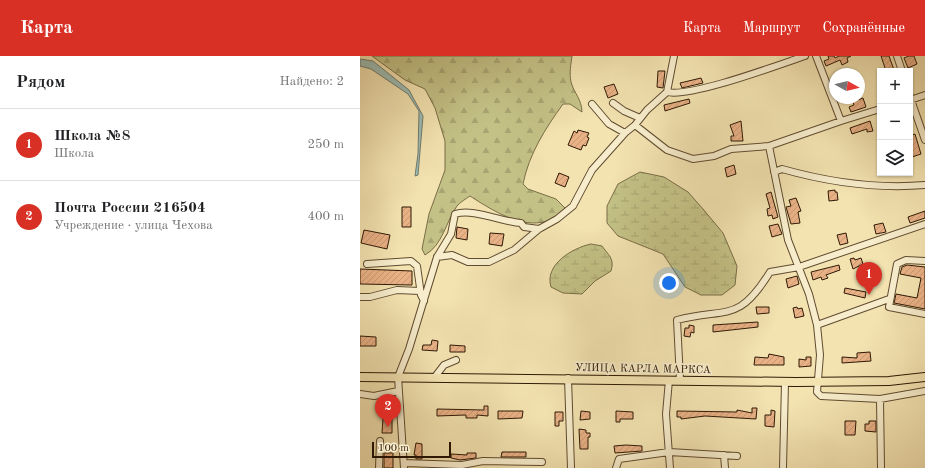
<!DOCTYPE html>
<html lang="ru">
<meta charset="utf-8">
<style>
body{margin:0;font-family:"Old Standard TT",serif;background:#f6f6f6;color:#202124}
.controls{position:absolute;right:12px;top:12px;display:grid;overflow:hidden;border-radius:0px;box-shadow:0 1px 3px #0004}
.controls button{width:36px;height:36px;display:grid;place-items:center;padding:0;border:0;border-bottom:1px solid #e0e0e0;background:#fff;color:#202124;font:20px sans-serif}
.compass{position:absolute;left:469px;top:12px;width:36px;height:36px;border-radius:50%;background:#fff;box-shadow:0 1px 3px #0004;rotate:98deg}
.scale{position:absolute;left:12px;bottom:10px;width:79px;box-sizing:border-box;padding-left:4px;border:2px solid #2f1905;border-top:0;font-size:11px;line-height:14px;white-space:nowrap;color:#2f1905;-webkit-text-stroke:3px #f7edcc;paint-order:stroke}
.you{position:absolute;left:309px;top:227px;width:14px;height:14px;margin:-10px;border:3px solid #fff;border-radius:50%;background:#1a73e8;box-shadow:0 0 0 6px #1a73e833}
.badge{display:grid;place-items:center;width:26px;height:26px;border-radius:50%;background:#d93025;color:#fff;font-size:13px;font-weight:700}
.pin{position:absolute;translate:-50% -33px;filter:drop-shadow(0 1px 2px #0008)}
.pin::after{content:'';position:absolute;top:21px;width:14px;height:12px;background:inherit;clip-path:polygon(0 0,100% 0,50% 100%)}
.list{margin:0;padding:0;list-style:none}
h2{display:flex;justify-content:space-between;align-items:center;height:52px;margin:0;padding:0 16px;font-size:17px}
h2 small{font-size:13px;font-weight:400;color:#757577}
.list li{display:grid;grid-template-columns:26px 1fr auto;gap:12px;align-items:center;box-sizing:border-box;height:72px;padding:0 16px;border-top:1px solid #e0e0e0}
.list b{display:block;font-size:15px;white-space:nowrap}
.list p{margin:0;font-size:13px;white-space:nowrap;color:#757577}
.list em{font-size:13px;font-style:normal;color:#757577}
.icon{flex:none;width:22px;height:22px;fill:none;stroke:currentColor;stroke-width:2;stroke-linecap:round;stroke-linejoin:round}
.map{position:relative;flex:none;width:565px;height:412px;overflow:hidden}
header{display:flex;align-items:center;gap:24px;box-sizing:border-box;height:56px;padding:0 20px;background:#d93025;color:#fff}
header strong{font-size:19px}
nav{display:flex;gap:22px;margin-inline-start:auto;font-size:14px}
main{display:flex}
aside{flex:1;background:#fff}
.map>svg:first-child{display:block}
.forest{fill:url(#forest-firs);stroke:#796d46}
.wetland{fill:url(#wetland-marsh);stroke:#796d46}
.water{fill:#9dbdb4;stroke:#717b6e}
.building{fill:url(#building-hatch);stroke:#2f1905}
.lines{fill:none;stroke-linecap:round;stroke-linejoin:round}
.minor-casing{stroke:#604c30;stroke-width:8}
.major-casing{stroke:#2f1905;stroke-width:10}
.minor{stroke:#f7edcc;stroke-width:6}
.major{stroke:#f3e3b1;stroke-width:8}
.labels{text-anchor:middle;stroke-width:3.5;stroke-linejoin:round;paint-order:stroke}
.street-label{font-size:11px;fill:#2f1905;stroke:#f7edcc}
</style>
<header>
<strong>Карта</strong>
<nav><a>Карта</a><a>Маршрут</a><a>Сохранённые</a></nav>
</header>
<main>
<aside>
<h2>Рядом<small>Найдено: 2</small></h2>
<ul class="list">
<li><span class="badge">1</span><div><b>Школа №8</b><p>Школа</p></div><em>250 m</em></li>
<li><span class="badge">2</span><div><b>Почта России 216504</b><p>Учреждение · улица Чехова</p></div><em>400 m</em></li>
</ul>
</aside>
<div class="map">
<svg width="565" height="412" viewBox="0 0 565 412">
<defs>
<pattern id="forest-firs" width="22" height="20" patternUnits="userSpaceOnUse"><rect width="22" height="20" fill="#c3c186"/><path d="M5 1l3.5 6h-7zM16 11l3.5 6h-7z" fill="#a8a572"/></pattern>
<pattern id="wetland-marsh" width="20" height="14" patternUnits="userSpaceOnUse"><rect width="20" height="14" fill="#c3c186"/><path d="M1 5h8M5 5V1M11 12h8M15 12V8" fill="none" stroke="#a8a572"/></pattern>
<pattern id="building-hatch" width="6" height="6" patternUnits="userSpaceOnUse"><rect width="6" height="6" fill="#e9b186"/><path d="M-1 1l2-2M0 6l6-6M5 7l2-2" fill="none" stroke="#c89872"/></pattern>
</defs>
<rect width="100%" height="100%" fill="#f3e3b1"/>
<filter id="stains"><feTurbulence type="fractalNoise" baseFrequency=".005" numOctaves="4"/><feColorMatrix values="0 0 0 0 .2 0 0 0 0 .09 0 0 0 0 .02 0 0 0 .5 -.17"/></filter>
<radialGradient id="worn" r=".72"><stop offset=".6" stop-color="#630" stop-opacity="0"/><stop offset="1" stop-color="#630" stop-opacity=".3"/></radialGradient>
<path class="forest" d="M12 0H212C211 8 209 17 211 26 214 37 222 44 222 56L210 48H203C185 73 169 98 163 128L168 133 196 143 206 153C177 183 138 158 110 140 106 143 100 146 97 150 86 165 83 189 65 199L62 193 69 158 85 114V85L75 52 65 33 45 24Z"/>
<path class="wetland" d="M280 116 304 121 328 136 343 153 363 177 377 210 375 229 362 239H341L325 231 303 198 258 180 247 167V150L258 128Z
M231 188 242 190C248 199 255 202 251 215L235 225 222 238 203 237 191 231C184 209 212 192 231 188Z"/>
<path class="water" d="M0 3 13 5 49 34 63 60 58 119 55 120 58 98 59 55 48 38 11 13 0 10Z"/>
<path class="building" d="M468 0H474L475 2 479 0H491L487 2 488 6 482 9 480 4 466 10 464 5 469 3Z
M521 0H529L534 14 526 15Z
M549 0H554L557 8 548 12 544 2Z
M298 15H305L303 32 297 31Z
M341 22 343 27 322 32 320 27Z
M254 28 258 38 248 42 244 31Z
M503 42 506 51 491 56 489 51 494 49 493 46Z
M329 43 330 47 305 55 304 49Z
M381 65 383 85H371V80H374L370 69Z
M510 65 513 75 507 76V73L492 78 490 72Z
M218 74 229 77 227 81 229 82 226 90 223 89 221 94 208 89 214 75 217 77Z
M555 78 561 98 552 101 550 87 552 86 550 80Z
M374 109 376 118 367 121 365 112Z
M199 117 209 121 205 131 195 127Z
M475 134V136H477L478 144 469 145 468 135Z
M411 136 418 161 413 163 412 159 408 160 407 153 410 152 406 138Z
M436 142 441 155 438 156 440 167 431 168 426 151 431 150 429 144Z
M42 151H51V171H42Z
M565 155V162L550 167 548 161Z
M523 167 526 176 516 178 514 169Z
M418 168 422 178 412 181 409 170Z
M97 171 108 173 107 184 96 182Z
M4 174 30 179 27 193 1 187Z
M130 177 144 178 142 190 129 188Z
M486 177 488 187 480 189 477 179Z
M494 202 495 204 501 202 503 208 493 213 490 203Z
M479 209 480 214 466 219 468 222 462 224 461 221 453 224 451 216Z
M547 209 565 211V253L534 247 536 238 557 242 561 222 540 218 542 211Z
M0 213 52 215V229L0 228Z
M437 220 439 228 428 232 426 223Z
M485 232 506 236 505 242 484 237Z
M396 251H409V257L397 258Z
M437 251 438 253 442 252 444 260 435 262 433 252Z
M398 266V271L353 276V269Z
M329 269 334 270V277L331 276 330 281 324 280 325 272H329Z
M0 280 16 281V290H0Z
M72 284 78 285 77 295 62 294 63 289H71Z
M90 289 105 290V296H90Z
M510 296 511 305 482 307V301L497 302V297Z
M409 298 424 301V309H394L395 301 408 302Z
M446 301H451V310L439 311V303L446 304Z
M124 350H128V360L117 359V362H106V359L77 360V353L124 354Z
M392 352H397L396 363 345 360 321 363V361H317V355L377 356V354L392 357Z
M411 354 415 355 414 371 405 370V359H411Z
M138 355H163L162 362 138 363Z
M221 355 230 356V363L220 364Z
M256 355 273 356V363H260V366H256Z
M195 356H203V365H199V370H195Z
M23 362 32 363V377H22Z
M485 365H496L495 379H485Z
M509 365H516V376L505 375V368H509Z
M219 373 226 374V377H230V381H228V393H220Z
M56 387 62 388V403H56V399H54Z
M266 389 282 390V395L255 397 254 390Z
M142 396H166V401H141Z
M24 397H33V412H24Z
M107 397H116V402L100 404 91 402V398L107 399Z"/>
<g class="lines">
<defs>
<path id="minor" d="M456 0 481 65
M537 0 542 15
M307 36 314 0
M550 41 565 84
M550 44 565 39
M253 47 264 55 280 62
M232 48 249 68 265 77
M275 69 307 94 333 103 354 100 371 93 409 90 481 65 520 53
M409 90 428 184 449 238 457 269 460 299 457 336 461 340 520 343 565 335
M414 116 422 113C468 126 517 133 565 129
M77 201 92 199 108 206H129L154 194 179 173 197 163 213 150 232 114 265 77 275 69 287 54 307 36C330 42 418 9 445 0
M565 205 546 204 537 208 529 251 565 258
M7 208 51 205 57 210 61 239 64 245
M0 241H10L37 234 60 235
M457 269 529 243
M74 322 84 309 96 304
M208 322 211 412
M309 324 306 358 310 412
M320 324 317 264C367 251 378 268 410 216L439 211 565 168
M0 338 14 340 38 335
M520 343 521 412
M364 399 365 412
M44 407 102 409 123 405 182 406
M19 412 20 385
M44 412 38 321 49 293 77 201 91 178 95 158C113 152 142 166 161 167L164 171 179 173
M256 412 259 403 309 396 377 400
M423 412 425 326"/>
<path id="major" d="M0 321 436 326 529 325 565 321"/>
</defs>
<use href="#minor" class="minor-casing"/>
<use href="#major" class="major-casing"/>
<use href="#minor" class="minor"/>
<use href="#major" class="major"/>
</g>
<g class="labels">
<g class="street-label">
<text transform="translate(283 312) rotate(1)" y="4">УЛИЦА КАРЛА МАРКСА</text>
</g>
</g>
<rect width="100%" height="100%" filter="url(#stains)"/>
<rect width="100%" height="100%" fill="url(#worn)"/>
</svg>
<div class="controls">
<button>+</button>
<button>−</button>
<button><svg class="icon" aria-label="layers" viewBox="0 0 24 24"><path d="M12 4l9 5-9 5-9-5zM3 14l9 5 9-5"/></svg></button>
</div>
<svg class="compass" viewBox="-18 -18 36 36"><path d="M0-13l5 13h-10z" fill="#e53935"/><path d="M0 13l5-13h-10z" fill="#757577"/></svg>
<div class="scale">100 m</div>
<div class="you"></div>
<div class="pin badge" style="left:509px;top:239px">1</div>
<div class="pin badge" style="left:28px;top:371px">2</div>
</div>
</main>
